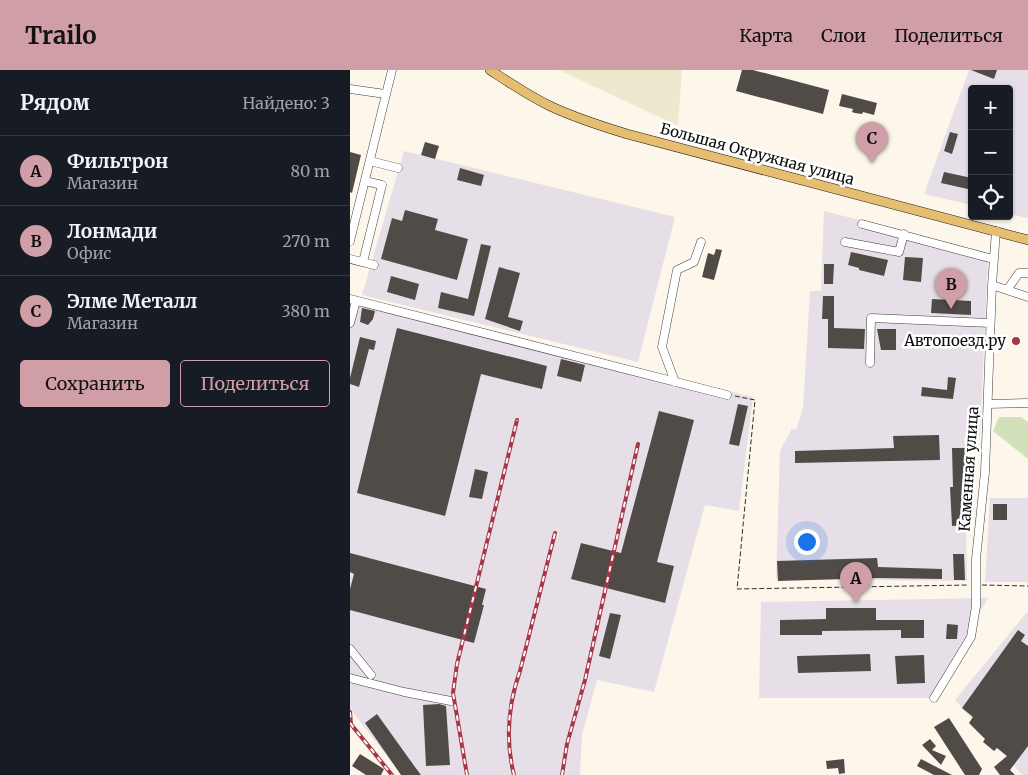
<!DOCTYPE html>
<html lang="ru">
<meta charset="utf-8">
<style>
body{margin:0;font-family:Merriweather,serif;background:#242831;color:#f1f3f6}
.controls{position:absolute;right:15px;top:15px;display:grid;overflow:hidden;border-radius:5px;box-shadow:0 1px 4px #0004}
.controls button{width:45px;height:45px;display:grid;place-items:center;padding:0;border:0;border-bottom:1px solid #363941;background:#171b24;color:#f1f3f6;font:25px sans-serif}
.you{position:absolute;left:456px;top:471px;width:18px;height:18px;margin:-12px;border:4px solid #fff;border-radius:50%;background:#1a73e8;box-shadow:0 0 0 8px #1a73e833}
.badge{display:grid;place-items:center;width:32px;height:32px;border-radius:50%;background:#d09ea7;color:#111;font-size:16px;font-weight:700}
.pin{position:absolute;translate:-50% -41px;filter:drop-shadow(0 1px 2px #0008)}
.pin::after{content:'';position:absolute;top:26px;width:18px;height:15px;background:inherit;clip-path:polygon(0 0,100% 0,50% 100%)}
.list{margin:0;padding:0;list-style:none}
h2{display:flex;justify-content:space-between;align-items:center;height:65px;margin:0;padding:0 20px;font-size:21px}
h2 small{font-size:16px;font-weight:400;color:#9ea1a6}
.list li{display:grid;grid-template-columns:32px 1fr auto;gap:15px;align-items:center;box-sizing:border-box;height:70px;padding:0 20px;border-top:1px solid #363941}
.list b{display:block;font-size:19px;white-space:nowrap}
.list p{margin:0;font-size:16px;white-space:nowrap;color:#9ea1a6}
.list em{font-size:16px;font-style:normal;color:#9ea1a6}
.actions{display:flex;gap:10px;padding:15px 20px}
.actions a{flex:1;padding:11px 0;border:1px solid #d09ea7;border-radius:5px;text-align:center;font-size:18px;color:#d09ea7}
.actions .main{background:#d09ea7;color:#111}
.icon{flex:none;width:28px;height:28px;fill:none;stroke:currentColor;stroke-width:2;stroke-linecap:round;stroke-linejoin:round}
.map{position:relative;flex:none;width:678px;height:705px;overflow:hidden}
header{display:flex;align-items:center;gap:30px;box-sizing:border-box;height:70px;padding:0 25px;background:#d09ea7;color:#111}
header strong{font-size:24px}
nav{display:flex;gap:28px;margin-inline-start:auto;font-size:18px}
main{display:flex}
aside{flex:1;background:#171b24}
.map>svg:first-child{display:block}
.industrial{fill:#e6dfe8}
.farmland{fill:#eee9ce}
.green{fill:#d2e1b9}
.building{fill:#514b48}
.lines{fill:none;stroke-linecap:round;stroke-linejoin:round}
.minor-casing{stroke:#3d3d3d;stroke-width:9}
.major-casing{stroke:#1b1b1b;stroke-width:10}
.path{stroke:#2c2c2c;stroke-width:1;stroke-dasharray:5 2.5;stroke-linecap:butt}
.minor{stroke:#fff;stroke-width:8}
.major{stroke:#e6be71;stroke-width:9}
.rail-casing{stroke:#a73646;stroke-width:4}
.rail{stroke:#fff;stroke-width:2;stroke-dasharray:5.5;stroke-linecap:butt}
.poi-dot{fill:#a73646;stroke:#fff;stroke-width:2}
.labels{text-anchor:middle;stroke-width:5;stroke-linejoin:round;paint-order:stroke}
.street-label{font-size:15px;fill:#0a0a0a;stroke:#fff}
.poi-label{font-size:15px;fill:#0a0a0a;stroke:#fff;text-anchor:end}
</style>
<header>
<strong>Trailo</strong>
<nav><a>Карта</a><a>Слои</a><a>Поделиться</a></nav>
</header>
<main>
<aside>
<h2>Рядом<small>Найдено: 3</small></h2>
<ul class="list">
<li><span class="badge">A</span><div><b>Фильтрон</b><p>Магазин</p></div><em>80 m</em></li>
<li><span class="badge">B</span><div><b>Лонмади</b><p>Офис</p></div><em>270 m</em></li>
<li><span class="badge">C</span><div><b>Элме Металл</b><p>Магазин</p></div><em>380 m</em></li>
</ul>
<div class="actions"><a class="main">Сохранить</a><a>Поделиться</a></div>
</aside>
<div class="map">
<svg width="678" height="705" viewBox="0 0 678 705">
<rect width="100%" height="100%" fill="#fcf7ea"/>
<path class="industrial" d="M619 0H678V148L659 144V19H622V135L574 124Z
M54 81 325 147 288 292 12 225Z
M474 141 557 162 638 186 630 367 614 368 615 375 618 377V410L615 411 617 511 426 509 430 381 442 358 446 360 453 338 460 221H471Z
M0 224 403 327 389 441 355 435 304 622 247 610 232 665 230 705H52L0 639Z
M640 428H678V512H635Z
M638 528 580 628H409L411 532Z
M677 542 678 543V705H672L605 630Z"/>
<path class="farmland" d="M209 0H332L328 56Z"/>
<path class="green" d="M649 347H671L678 352V389L643 361Z"/>
<path class="building" d="M392 0H403L479 20 473 44 386 21Z
M621 0H647L644 9Z
M492 24 527 33 524 45 513 42 512 44 505 43 502 42 503 39 489 36Z
M600 62 608 64 602 84 594 81Z
M75 72 89 76 85 89 71 85Z
M0 82 11 85 2 123 0 122Z
M110 98 134 105 131 116 107 110Z
M594 102 622 108V120L591 113Z
M55 140 88 149 85 160 118 169 107 210 31 189 42 148 52 151Z
M131 174 141 176 124 246 88 238 91 222 118 229Z
M366 179 372 180 364 210 352 207 358 183 364 185Z
M501 182 538 190 534 206 509 200V198L498 195Z
M555 187 573 188 571 212 553 210Z
M474 194H484L483 214H474Z
M149 197 170 203 158 247 173 251 170 261 135 249Z
M41 206 69 214 65 230 37 222Z
M473 226H484V258L515 259 514 279 478 278V249H472Z
M582 229 621 231V245L581 243Z
M12 238 25 241 23 249 18 255 10 252Z
M47 258 197 296 192 319 131 304 95 446 7 423Z
M527 259H546V280H531Z
M10 267 26 271 24 280 19 279 9 317 0 314V308Z
M211 289 235 295 231 312 207 306Z
M598 307 606 308 603 329 571 326 572 317 597 320Z
M388 334 398 336 389 376 379 374Z
M309 341 344 350 307 492 324 496 315 533 221 509 231 473 271 483Z
M589 365 590 390 445 393V381L544 378 543 366Z
M602 378H617L618 410H613L615 455 602 456 600 417H603Z
M125 399 138 402 132 429 119 427Z
M643 434H657V450H643Z
M0 483 136 519 132 535H134L124 573 0 540V519L4 504 0 502Z
M603 484H614L615 510H604Z
M527 488 528 497 592 499V509L528 508 428 511 427 491Z
M476 538H526V550H574V568H551V560L472 561V565H430V550L476 549Z
M260 543 271 545 260 589 249 586Z
M597 554 608 555 607 569H596Z
M668 560 675 565 671 571 678 576V676L660 700 665 705H650L644 697 657 686 647 678 644 681 633 672 635 669 619 653 623 647 612 638Z
M520 584 521 601 448 603 447 586Z
M574 585 575 613 547 614 545 586Z
M89 634 96 636 100 695 76 696 73 635Z
M27 644 65 697 71 705H51L15 653Z
M599 648 632 699 629 705H615L584 657Z
M580 669 586 676 582 680 596 686 591 695 572 675Z
M10 684 34 699 31 705H16L2 696Z
M494 689 495 703 489 704 488 698 477 699 476 691Z
M571 689 602 705H584L567 696Z"/>
<g class="lines">
<defs>
<path id="minor" d="M0 19 35 24
M20 91 48 98
M512 154 643 189
M0 171 42 0
M495 172 549 182 554 164
M0 189 24 195
M13 192 32 115 15 111
M642 215 678 227
M657 220 669 203H678
M0 229 377 325
M0 253 6 231
M520 293 521 248 640 253
M325 312 312 277 327 200 344 192 351 172
M638 334 678 333
M0 579 21 605
M0 608 54 622 101 631
M584 628 621 567 626 536V489L635 402 642 215 646 161"/>
<path id="major" d="M140 0C160 13 179 26 200 36 225 48 251 56 277 64L678 170"/>
</defs>
<use href="#minor" class="minor-casing"/>
<use href="#major" class="major-casing"/>
<path class="path" d="M385 326 405 330 387 519 618 515
M632 515 678 516"/>
<use href="#minor" class="minor"/>
<use href="#major" class="major"/>
<defs>
<path id="rail" d="M0 642 1 654
M0 653 42 705
M117 705 103 623 107 594 167 350
M164 705C155 669 158 635 170 601L205 463
M212 705 217 674 235 610 288 374"/>
</defs>
<use href="#rail" class="rail-casing"/>
<use href="#rail" class="rail"/>
</g>
<circle class="poi-dot" cx="666" cy="271" r="5"/>
<g class="labels">
<g class="street-label">
<text transform="translate(407 84) rotate(15)" y="5">Большая Окружная улица</text>
<text transform="translate(619 399) rotate(-86)" y="5">Каменная улица</text>
</g>
<g class="poi-label">
<text x="656" y="276">Автопоезд.ру</text>
</g>
</g>
</svg>
<div class="controls">
<button>+</button>
<button>−</button>
<button><svg class="icon" aria-label="locate" viewBox="0 0 24 24"><circle cx="12" cy="12" r="6"/><path d="M12 2v4M12 18v4M2 12h4M18 12h4"/></svg></button>
</div>
<div class="you"></div>
<div class="pin badge" style="left:506px;top:533px">A</div>
<div class="pin badge" style="left:601px;top:239px">B</div>
<div class="pin badge" style="left:522px;top:93px">C</div>
</div>
</main>
